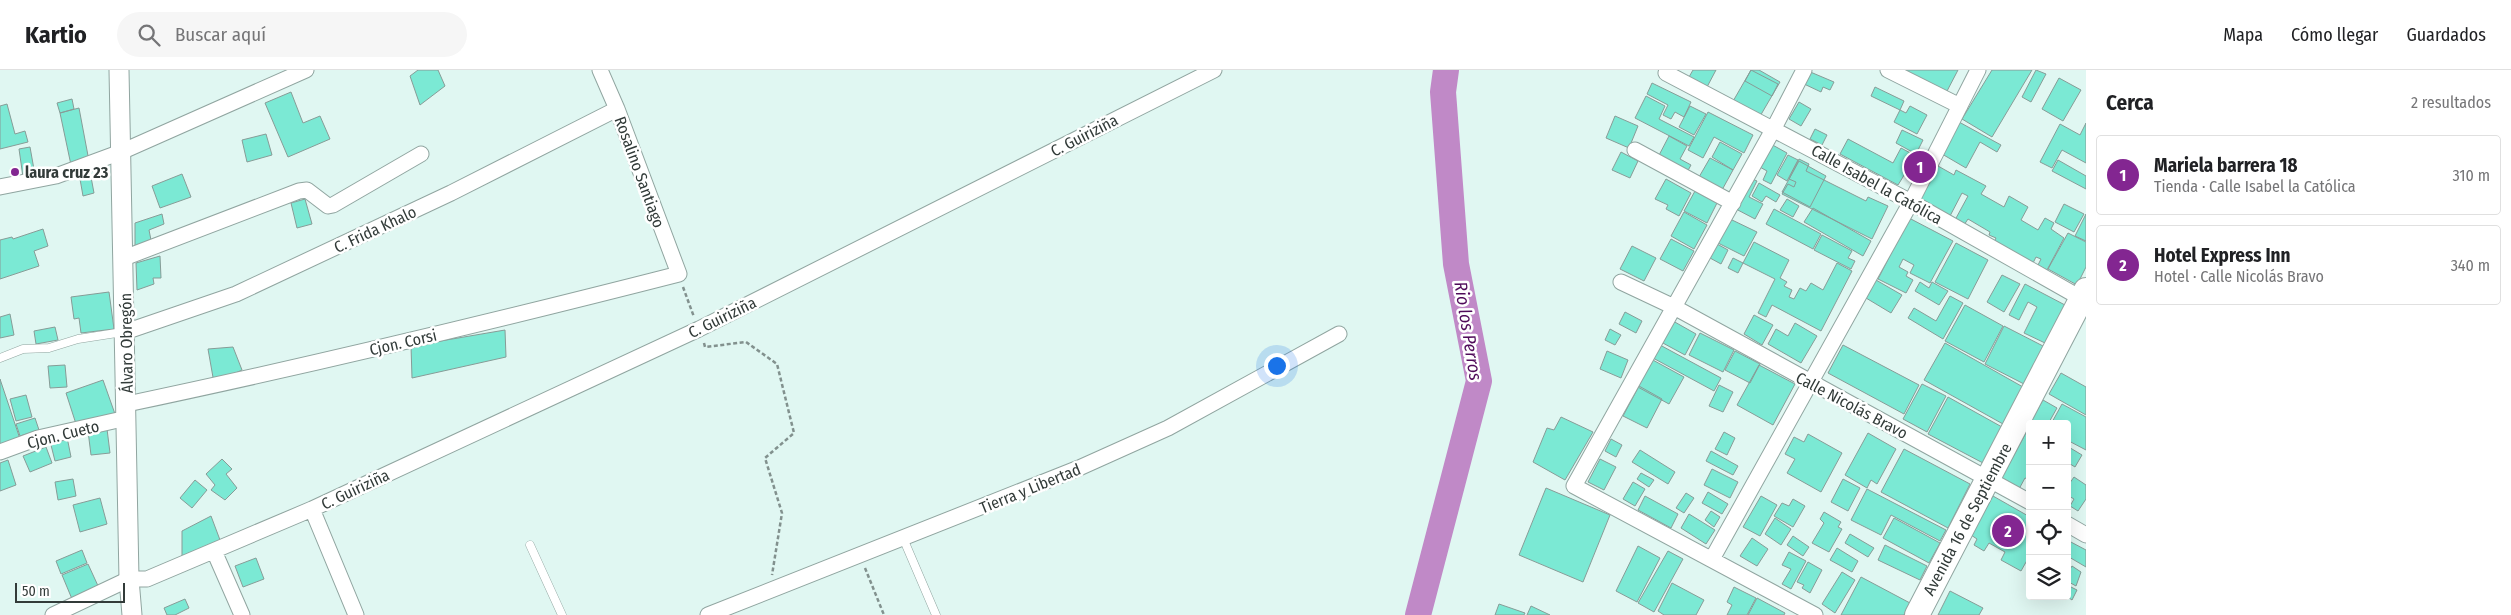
<!DOCTYPE html>
<html lang="es">
<meta charset="utf-8">
<style>
body{margin:0;font-family:"Fira Sans Condensed",sans-serif;background:#f6f6f6;color:#202124}
.controls{position:absolute;right:15px;bottom:15px;display:grid;overflow:hidden;border-radius:5px;box-shadow:0 5px 20px #0002}
.controls button{width:45px;height:45px;display:grid;place-items:center;padding:0;border:0;border-bottom:1px solid #e0e0e0;background:#fff;color:#202124;font:25px sans-serif}
.scale{position:absolute;left:15px;bottom:12px;width:110px;box-sizing:border-box;padding-left:5px;border:2px solid #323b39;border-top:0;font-size:14px;line-height:18px;white-space:nowrap;color:#323b39;-webkit-text-stroke:4px #fff;paint-order:stroke}
.you{position:absolute;left:1276px;top:295px;width:18px;height:18px;margin:-12px;border:4px solid #fff;border-radius:50%;background:#1a73e8;box-shadow:0 0 0 8px #1a73e833}
.badge{display:grid;place-items:center;width:32px;height:32px;border-radius:50%;background:#832691;color:#fff;font-size:16px;font-weight:700}
.pin{position:absolute;translate:-50% -50%;border:2px solid #fff;box-shadow:0 1px 5px #0006}
.list{margin:0;padding:0;list-style:none}
h2{display:flex;justify-content:space-between;align-items:center;height:65px;margin:0;padding:0 20px;font-size:21px}
h2 small{font-size:16px;font-weight:400;color:#757577}
.list li{display:grid;grid-template-columns:32px 1fr auto;gap:15px;align-items:center;box-sizing:border-box;height:80px;margin:0 10px 10px;padding:0 10px;border:1px solid #e0e0e0;border-radius:5px}
.list b{display:block;font-size:19px;white-space:nowrap}
.list p{margin:0;font-size:16px;white-space:nowrap;color:#757577}
.list em{font-size:16px;font-style:normal;color:#757577}
.icon{flex:none;width:28px;height:28px;fill:none;stroke:currentColor;stroke-width:2;stroke-linecap:round;stroke-linejoin:round}
.map{position:relative;flex:none;width:2086px;height:545px;overflow:hidden}
header{display:flex;align-items:center;gap:30px;box-sizing:border-box;height:70px;padding:0 25px;background:#fff;border-bottom:1px solid #e0e0e0}
header strong{font-size:24px}
nav{display:flex;gap:28px;margin-inline-start:auto;font-size:18px}
.search{width:350px;height:45px;background:#f6f6f6;display:flex;align-items:center;gap:12px;box-sizing:border-box;padding:0 18px;border-radius:28px;color:#757577;font-size:19px}
main{display:flex}
aside{flex:1;background:#fff}
.map>svg:first-child{display:block}
.lines{fill:none;stroke-linecap:round;stroke-linejoin:round}
.river{stroke:#c089c7;stroke-width:26}
.building{fill:#7be9d4;stroke:#879c97}
.service-casing{stroke:#90a5a0;stroke-width:9}
.minor-casing{stroke:#90a5a0;stroke-width:17}
.tertiary-casing{stroke:#90a5a0;stroke-width:21}
.primary-casing{stroke:#90a5a0;stroke-width:26}
.path{stroke:#82918e;stroke-width:2.5;stroke-dasharray:4 2.5;stroke-linecap:butt}
.service{stroke:#fff;stroke-width:8}
.minor{stroke:#fff;stroke-width:15}
.tertiary{stroke:#fff;stroke-width:19}
.primary{stroke:#fff;stroke-width:24}
.poi-dot{fill:#832691;stroke:#fff;stroke-width:2}
.labels{text-anchor:middle;stroke-width:5;stroke-linejoin:round;paint-order:stroke}
.street-label{font-size:16px;fill:#323b39;stroke:#fff}
.poi-label{font-size:16px;font-weight:bold;fill:#323b39;stroke:#fff;text-anchor:start}
.water-label{font-size:18px;font-style:italic;fill:#500b5a;stroke:#fff}
</style>
<header>
<strong>Kartio</strong>
<div class="search"><svg class="icon" aria-label="search" viewBox="0 0 24 24"><circle cx="10" cy="10" r="6"/><path d="M15 15l6 6"/></svg>Buscar aquí</div>
<nav><a>Mapa</a><a>Cómo llegar</a><a>Guardados</a></nav>
</header>
<main>
<div class="map">
<svg width="2086" height="545" viewBox="0 0 2086 545">
<rect width="100%" height="100%" fill="#e0f7f2"/>
<g class="lines">
<path class="river" d="M1418 545 1479 311 1456 194 1443 22 1446 0"/>
</g>
<path class="building" d="M418 0H438L445 16 420 35 410 6Z
M1693 0H1716L1707 17 1689 7Z
M1751 0 1778 14 1772 26 1745 11Z
M1751 0H1759L1780 12 1759 48 1732 33Z
M1903 0H1958L1946 23Z
M1992 0H2032L1992 67 1962 49Z
M2036 0 2046 4 2031 32 2022 27Z
M1808 1 1834 12 1830 20 1823 17 1821 22 1802 13Z
M2059 8 2081 20 2063 51 2042 39Z
M1652 13 1691 32 1684 47 1675 42 1671 49 1663 45 1668 35 1647 24Z
M1875 17 1904 31 1900 40 1871 26Z
M291 22 303 53 320 46 330 69 288 87 265 33Z
M1646 26 1665 36 1659 49 1694 67 1689 76 1635 48Z
M72 29 74 39 60 43 57 33Z
M1799 32 1811 39 1801 56 1789 49Z
M7 34 15 64 25 61 28 72 0 79V36Z
M1690 36 1706 44 1694 65 1679 57Z
M1910 36 1927 45 1917 64 1894 52 1900 40 1906 43Z
M79 38 89 91 71 95 60 43Z
M1708 42 1753 65 1744 83 1714 67 1703 88 1688 80Z
M1615 46 1638 56 1629 78 1606 68Z
M1959 52 2001 75 1997 82 1980 72 1966 98 1942 84Z
M2086 53V93L2062 80 2052 98 2040 92 2060 54 2080 65Z
M1815 59 1827 65 1822 75 1810 69Z
M1902 60 1923 70 1916 84 1896 73Z
M266 64 272 85 247 92 242 70Z
M1669 66 1687 76 1680 89 1691 95 1685 106 1656 91Z
M1848 69 1893 93 1901 78 1916 86 1898 115 1840 84Z
M1720 72 1742 84 1733 100 1712 87Z
M1769 73 1787 83 1771 114 1763 110 1767 101 1758 96Z
M30 77 35 105 23 107 19 79Z
M1621 82 1638 91 1630 108 1612 100Z
M1788 85 1798 90 1787 111 1777 105Z
M1710 88 1733 100 1722 120 1699 107Z
M1799 89 1809 94 1806 101 1866 131 1868 127 1888 136 1872 169 1782 124 1788 114 1794 117 1796 112 1789 109Z
M2058 90 2086 106V119L2052 101Z
M1799 91 1826 106 1810 137 1782 122Z
M1938 96 1954 105 1956 100 1986 116 1981 124 2004 137 2009 126 2028 137 2021 150 2038 160 2045 148 2054 153 2051 159 2064 168 2047 200 2038 195 2041 189 2036 187 2033 193 1994 172 1996 168 1989 165 1990 162 1968 149 1964 155 1955 150 1968 126 1962 123 1950 146 1920 130Z
M182 104 191 127 160 138 152 116Z
M91 107 94 123 83 126 80 109Z
M1750 108 1757 111 1749 127 1763 134 1755 149 1734 138Z
M1666 109 1691 123 1679 146 1666 139 1668 135 1655 129Z
M1759 113 1780 125 1776 132 1766 126 1762 132 1752 126Z
M1695 121 1717 133 1707 153 1684 141Z
M305 129 312 154 297 158 291 133Z
M1787 129 1799 136 1793 147 1780 140Z
M2064 134 2084 144 2074 162 2055 152Z
M1813 138 1871 171 1863 186 1804 152Z
M1774 139 1821 164 1813 179 1766 154Z
M1684 142 1707 155 1694 179 1671 166Z
M162 144 164 154 149 160 152 175 135 179V153Z
M2086 144V171L2075 166Z
M1909 148 1953 171 1930 213 1910 203 1914 195 1903 189 1899 197 1908 202 1906 206 1913 210 1906 223 1878 209Z
M1730 149 1757 162 1744 186 1718 173Z
M43 159 48 176 34 181 39 196 0 209V170L12 167 13 169Z
M2068 163 2086 172V197L2077 215 2048 199Z
M1822 165 1852 181 1848 188 1855 191 1851 199 1814 180Z
M1671 169 1694 181 1683 201 1660 189Z
M1754 172 1789 190 1780 208 1787 212 1784 216 1792 220 1789 227 1794 229 1800 218 1806 221 1811 213 1823 220 1837 193 1852 201 1821 261 1772 235 1766 247 1758 243 1775 209 1743 193 1738 203 1728 198 1733 188 1743 193Z
M1956 173 1988 190 1968 229 1935 212Z
M1717 174 1728 180 1721 194 1710 188Z
M1632 176 1656 188 1644 211 1620 199Z
M160 186 161 208H153L154 214 137 220 136 193Z
M2002 205 2020 214 2004 242 1987 232Z
M1876 210 1902 225 1891 243 1866 228Z
M1920 212 1929 218 1932 212 1948 221 1939 235 1915 221Z
M2025 214 2065 235 2045 273 2024 263 2037 237 2028 232 2019 250 2009 245Z
M109 222 114 259 81 263 79 248 74 249 71 227Z
M1950 226 1963 233 1943 269 1908 248 1914 238 1936 251Z
M1965 235 2003 256 1984 292 1945 271Z
M1625 242 1642 251 1636 263 1619 254Z
M10 244 14 265 0 268V247Z
M1754 245 1773 255 1762 275 1744 264Z
M1673 251 1696 264 1685 285 1661 272Z
M1795 253 1817 266 1801 293 1768 274 1776 259 1788 266Z
M2004 256 2043 276 2024 314 1985 294Z
M55 257 58 270 36 274 34 261Z
M1610 259 1621 265 1615 275 1605 270Z
M505 260 506 287 412 308 411 276Z
M1700 263 1734 280 1723 302 1689 285Z
M1945 273 2023 317 2003 354 1924 310Z
M1660 275 1721 308 1714 321 1653 288Z
M1843 275 1919 315 1904 344 1828 303Z
M233 277 242 300 214 313 208 279Z
M1607 281 1628 290 1621 308 1600 299Z
M1735 281 1760 294 1750 313 1725 300Z
M1651 289 1684 307 1669 334 1636 316Z
M65 295 67 317 50 318 48 296Z
M1759 295 1795 314 1773 355 1737 335Z
M2061 303 2086 317V345L2049 324Z
M0 309 21 372 0 379Z
M103 310 115 344 77 357 66 323Z
M1922 314 1946 326 1927 362 1903 349Z
M1719 315 1733 322 1723 342 1709 336Z
M1639 316 1662 329 1647 358 1623 346Z
M26 325 32 347 16 351 10 329Z
M1948 327 2002 357 1983 393 1928 364Z
M2043 330 2057 338 2048 354H2030V360L2027 358Z
M2062 334 2086 347V380L2067 370V354H2051Z
M1561 347 1593 362 1565 410 1533 392 1547 358 1554 360Z
M35 348 39 360 20 366 16 354Z
M107 359 110 383 91 385 88 361Z
M2027 361 2030 363V410L2025 408 2019 419 2001 409Z
M1724 362 1735 368 1727 385 1715 379Z
M1868 363 1896 379 1877 414 1871 410 1867 418 1845 405Z
M1808 364 1842 383 1821 422 1787 403 1795 389 1785 384 1794 367 1804 372Z
M67 367 71 387 55 391 50 371Z
M1611 369 1622 375 1616 387 1605 381Z
M2067 376 2082 385 2075 397 2067 392Z
M46 377 52 393 30 402 23 386Z
M1904 379 1970 414 1948 458 1881 422Z
M1640 380 1675 402 1668 414 1632 392Z
M1711 381 1738 396 1733 405 1706 391Z
M222 389 232 399 226 404 237 418 225 430 211 420 215 415 206 404Z
M1600 389 1616 397 1604 420 1588 412Z
M8 390 16 415 0 421V393Z
M1712 399 1738 412 1730 428 1704 415Z
M1641 403 1654 410 1649 417 1637 409Z
M2074 407 2086 415V429L2078 441 2070 436 2074 429 2067 425V417Z
M73 409 76 426 58 430 55 412Z
M1843 409 1860 418 1848 441 1831 432Z
M195 410 207 420 192 438 180 428Z
M1633 412 1645 419 1635 436 1623 429Z
M1546 418 1610 445 1583 512 1519 485Z
M1867 419 1946 460 1940 471 1891 445 1881 465 1851 450Z
M1708 422 1728 434 1722 444 1702 433Z
M1686 423 1694 428 1684 443 1676 438Z
M1645 426 1678 444 1671 458 1638 440Z
M1761 426 1777 435 1760 466 1743 457Z
M1993 426 2030 447V485L2021 501 2001 490 2005 482 1989 473 1984 481 1974 475 1977 469 1971 465Z
M100 428 107 454 80 462 73 435Z
M1793 429 1805 436 1793 457 1774 446 1782 433 1789 436Z
M1711 441 1720 447 1714 457 1705 450Z
M1824 442 1841 452 1838 457 1842 459 1829 482 1812 473 1824 453 1820 449Z
M1689 444 1715 460 1706 474 1681 458Z
M211 446 220 470 182 486V461Z
M1775 448 1791 459 1781 475 1765 464Z
M1894 448 1940 473 1929 493 1883 468Z
M1850 464 1874 478 1868 487 1845 473Z
M1793 466 1809 477 1803 486 1787 475Z
M1752 468 1768 479 1757 496 1740 486Z
M2069 471 2086 480V497L2069 487 2067 490Z
M1885 475 1927 496 1920 510 1878 490Z
M1638 476 1660 488 1637 532 1616 521Z
M1837 478 1858 491 1852 502 1830 490Z
M82 480 87 493 61 504 56 491Z
M1668 481 1683 489 1654 542 1638 533Z
M1789 482 1806 491 1791 519 1782 514 1791 499 1782 495Z
M256 488 264 509 243 517 235 496Z
M1808 492 1822 500 1810 523 1802 518 1804 515 1797 512Z
M88 494 99 518 72 529 62 505Z
M2072 496 2081 502 2076 516 2067 511V500L2069 501Z
M1842 502 1855 510 1835 543 1822 534Z
M1861 507 1910 533 1904 545H1841Z
M1672 513 1704 530 1696 545H1664L1658 541Z
M2067 515 2077 520 2072 530 2066 526Z
M1734 517 1756 528 1747 545H1727L1732 535 1727 532Z
M1950 521 1983 538 1979 545H1938Z
M1757 528 1785 543 1784 545H1748Z
M185 529 189 538 175 545H167L164 538Z
M1499 534 1525 543 1524 545H1495Z
M1531 536 1550 545H1527Z"/>
<g class="lines">
<defs>
<path id="service" d="M0 288 23 279 49 278 78 269 123 262
M903 468 936 545
M530 475 562 545"/>
<path id="minor" d="M1804 0 1774 58 1574 416 1815 545
M1888 0 1960 36
M1666 3 1911 132 2086 231
M1635 80 1733 133
M0 117 56 106 121 82 306 0
M124 188 299 121 307 120 328 136 333 135 421 84
M1621 212 1674 237 2030 432
M125 262 236 224 451 123 617 39
M127 334C312 295 495 251 679 204L617 39 600 0
M0 382 38 368 127 348
M312 439 356 545
M2067 454 2086 465
M214 481 242 545
M1712 489 1911 132 1978 0
M53 545 129 509H147L312 439 699 259 1214 0
M708 545 1079 398 1168 358 1339 264"/>
<path id="tertiary" d="M119 0 129 509 132 545"/>
<path id="primary" d="M1917 545 2086 220"/>
</defs>
<use href="#service" class="service-casing"/>
<use href="#minor" class="minor-casing"/>
<use href="#tertiary" class="tertiary-casing"/>
<use href="#primary" class="primary-casing"/>
<path class="path" d="M683 217 694 247
M704 273 705 277 746 272 777 294 794 363 765 388 782 443 772 505
M865 498 884 545"/>
<use href="#service" class="service"/>
<use href="#minor" class="minor"/>
<use href="#tertiary" class="tertiary"/>
<use href="#primary" class="primary"/>
</g>
<circle class="poi-dot" cx="15" cy="102" r="5"/>
<g class="labels">
<g class="street-label">
<text transform="translate(1084 65) rotate(-27)" y="6">C. Guiriziña</text>
<text transform="translate(640 102) rotate(70)" y="6">Rosalino Santiago</text>
<text transform="translate(1877 114) rotate(29)" y="6">Calle Isabel la Católica</text>
<text transform="translate(375 159) rotate(-25)" y="6">C. Frida Khalo</text>
<text transform="translate(722 247) rotate(-26)" y="6">C. Guiriziña</text>
<text transform="translate(403 272) rotate(-13)" y="6">Cjon. Corsi</text>
<text transform="translate(126 273) rotate(-91)" y="6">Álvaro Obregón</text>
<text transform="translate(1852 335) rotate(28)" y="6">Calle Nicolás Bravo</text>
<text transform="translate(63 364) rotate(-14)" y="6">Cjon. Cueto</text>
<text transform="translate(1030 418) rotate(-22)" y="6">Tierra y Libertad</text>
<text transform="translate(355 419) rotate(-25)" y="6">C. Guiriziña</text>
<text transform="translate(1967 449) rotate(-62)" y="6">Avenida 16 de Septiembre</text>
</g>
<g class="poi-label">
<text x="25" y="108">laura cruz 23</text>
</g>
<g class="water-label">
<text transform="translate(1468 261) rotate(81)" y="6">Rio los Perros</text>
</g>
</g>
</svg>
<div class="controls">
<button>+</button>
<button>−</button>
<button><svg class="icon" aria-label="locate" viewBox="0 0 24 24"><circle cx="12" cy="12" r="6"/><path d="M12 2v4M12 18v4M2 12h4M18 12h4"/></svg></button>
<button><svg class="icon" aria-label="layers" viewBox="0 0 24 24"><path d="M12 4l9 5-9 5-9-5zM3 14l9 5 9-5"/></svg></button>
</div>
<div class="scale">50 m</div>
<div class="you"></div>
<div class="pin badge" style="left:1920px;top:97px">1</div>
<div class="pin badge" style="left:2008px;top:461px">2</div>
</div>
<aside>
<h2>Cerca<small>2 resultados</small></h2>
<ul class="list">
<li><span class="badge">1</span><div><b>Mariela barrera 18</b><p>Tienda · Calle Isabel la Católica</p></div><em>310 m</em></li>
<li><span class="badge">2</span><div><b>Hotel Express Inn</b><p>Hotel · Calle Nicolás Bravo</p></div><em>340 m</em></li>
</ul>
</aside>
</main>
